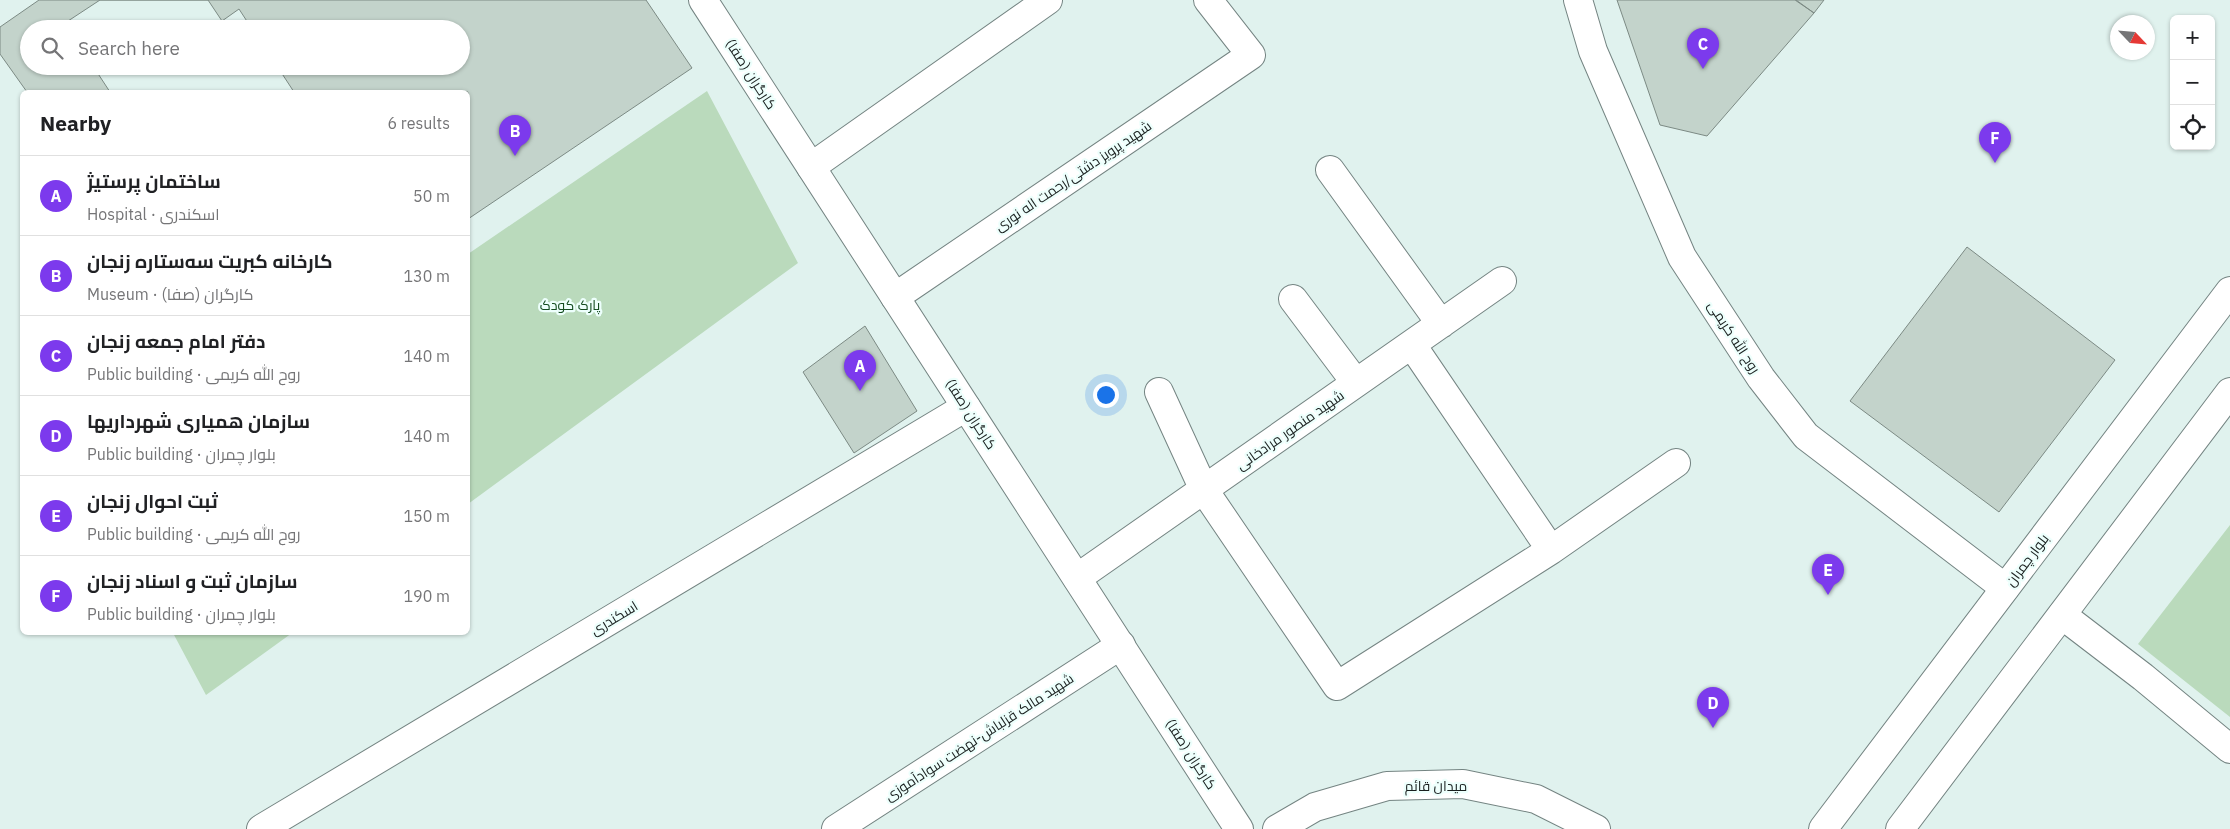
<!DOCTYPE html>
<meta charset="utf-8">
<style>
body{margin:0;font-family:"IBM Plex Sans",Cairo,sans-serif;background:#f6f6f6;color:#202124}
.controls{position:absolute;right:15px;top:15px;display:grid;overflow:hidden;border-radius:8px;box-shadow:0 1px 4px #0004}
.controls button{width:45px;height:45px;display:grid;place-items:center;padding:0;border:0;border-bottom:1px solid #e0e0e0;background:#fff;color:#202124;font:25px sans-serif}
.compass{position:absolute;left:2110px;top:15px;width:45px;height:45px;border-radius:50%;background:#fff;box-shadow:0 1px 4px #0004;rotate:116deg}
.you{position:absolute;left:1105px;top:394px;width:18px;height:18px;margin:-12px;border:4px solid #fff;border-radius:50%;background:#1a73e8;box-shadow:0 0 0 8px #1a73e833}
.badge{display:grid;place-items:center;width:32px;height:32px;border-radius:50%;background:#7c3aed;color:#fff;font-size:16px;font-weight:700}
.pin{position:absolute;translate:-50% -41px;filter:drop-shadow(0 1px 2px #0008)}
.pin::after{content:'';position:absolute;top:26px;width:18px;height:15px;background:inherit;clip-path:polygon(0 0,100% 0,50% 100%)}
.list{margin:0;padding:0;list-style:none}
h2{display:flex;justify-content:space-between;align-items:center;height:65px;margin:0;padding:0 20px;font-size:21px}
h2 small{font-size:16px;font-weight:400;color:#757577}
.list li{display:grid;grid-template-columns:32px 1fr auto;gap:15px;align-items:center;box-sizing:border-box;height:80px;padding:0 20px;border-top:1px solid #e0e0e0}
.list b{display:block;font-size:19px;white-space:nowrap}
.list p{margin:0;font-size:16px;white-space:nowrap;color:#757577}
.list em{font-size:16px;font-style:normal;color:#757577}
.icon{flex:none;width:28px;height:28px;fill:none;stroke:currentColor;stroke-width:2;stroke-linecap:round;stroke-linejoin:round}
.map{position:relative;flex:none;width:2230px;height:829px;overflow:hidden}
.search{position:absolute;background:#fff;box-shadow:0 1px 4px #0004;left:20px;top:20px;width:450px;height:55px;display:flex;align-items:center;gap:12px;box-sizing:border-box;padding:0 18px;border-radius:28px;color:#757577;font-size:19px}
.panel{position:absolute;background:#fff;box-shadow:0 1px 4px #0004;left:20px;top:90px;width:450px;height:545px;border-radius:8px}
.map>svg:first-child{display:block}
.green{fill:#badabc}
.building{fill:#c3d3cb;stroke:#7c8a84;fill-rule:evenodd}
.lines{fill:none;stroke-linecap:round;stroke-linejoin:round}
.minor-casing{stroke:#748482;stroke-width:30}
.major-casing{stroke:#748482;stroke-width:30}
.minor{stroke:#fff;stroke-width:28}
.major{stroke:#fff;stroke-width:28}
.labels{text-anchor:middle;stroke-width:4.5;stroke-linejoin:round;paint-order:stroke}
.street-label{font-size:14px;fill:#191f1e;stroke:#edfffc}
.park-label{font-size:14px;fill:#144c20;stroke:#edfffc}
</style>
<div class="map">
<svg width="2230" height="829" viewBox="0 0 2230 829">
<rect width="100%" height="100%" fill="#e0f2ee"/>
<path class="green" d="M707 91 798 263 468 504V254Z
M2230 525V717L2138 644Z
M173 633H292L206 695Z"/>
<path class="building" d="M39 0H646L692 68 468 219V92H27L0 54V27ZM29 29H461V66H29Z
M100 0H208L222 21 239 9 252 29H68L65 23Z
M1617 0H1795L1814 13 1707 136 1660 125Z
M1796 0H1824L1814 13Z
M93 66H277L294 92H110Z
M1967 247 2115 360 1999 512 1850 401Z
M865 326 917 411 854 453 803 372Z"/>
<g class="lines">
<defs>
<path id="minor" d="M1578 0 1593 51 1682 257 1761 378 1806 436 2005 588
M811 167 1048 0
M1330 170 1441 324
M895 297 1251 55 1208 0
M1293 299 1356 383
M1412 345 1551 550
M1159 392 1204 490 1337 686 1551 550 1676 463
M1077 578 1502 281
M2062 615 2143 677 2230 749
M261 829 966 407
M836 829 1121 645"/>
<path id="major" d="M703 0 1239 829
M1277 829 1315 807 1387 786 1463 784 1536 799 1596 829
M1823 829 2230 291
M1900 829 2230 392"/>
</defs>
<use href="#minor" class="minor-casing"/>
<use href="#major" class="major-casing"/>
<use href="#minor" class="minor"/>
<use href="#major" class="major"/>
</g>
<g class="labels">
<g class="street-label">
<text transform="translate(751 74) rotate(57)" y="5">کارگران (صفا)</text>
<text transform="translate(1073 176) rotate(-34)" y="5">شهید پرویز دشتی/رحمت اله نوری</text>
<text transform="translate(1734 337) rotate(57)" y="5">روح الله کریمی</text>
<text transform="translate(971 414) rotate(57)" y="5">کارگران (صفا)</text>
<text transform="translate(1290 430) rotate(-35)" y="5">شهید منصور مرادخانی</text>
<text transform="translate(2027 560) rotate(-53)" y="5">بلوار چمران</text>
<text transform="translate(614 618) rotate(-31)" y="5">اسکندری</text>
<text transform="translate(979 737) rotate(-33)" y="5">شهید مالک قزلباش-نهضت سوادآموزی</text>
<text transform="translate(1191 754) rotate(57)" y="5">کارگران (صفا)</text>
<text x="1436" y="791">میدان قائم</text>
</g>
<g class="park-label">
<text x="570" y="310">پارک کودک</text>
</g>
</g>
</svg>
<div class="controls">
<button>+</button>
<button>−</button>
<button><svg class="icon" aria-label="locate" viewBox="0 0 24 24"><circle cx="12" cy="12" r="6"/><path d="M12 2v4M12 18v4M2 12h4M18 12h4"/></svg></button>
</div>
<svg class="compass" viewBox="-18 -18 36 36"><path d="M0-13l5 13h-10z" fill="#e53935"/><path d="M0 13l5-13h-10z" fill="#757577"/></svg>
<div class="you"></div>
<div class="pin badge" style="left:860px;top:391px">A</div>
<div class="pin badge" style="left:515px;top:156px">B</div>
<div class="pin badge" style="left:1703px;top:69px">C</div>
<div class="pin badge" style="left:1713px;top:728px">D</div>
<div class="pin badge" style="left:1828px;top:595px">E</div>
<div class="pin badge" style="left:1995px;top:163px">F</div>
<div class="search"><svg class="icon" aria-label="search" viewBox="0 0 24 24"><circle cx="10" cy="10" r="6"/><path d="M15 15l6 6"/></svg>Search here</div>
<section class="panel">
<h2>Nearby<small>6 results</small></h2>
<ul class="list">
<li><span class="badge">A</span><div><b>ساختمان پرستیژ</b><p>Hospital · اسکندری</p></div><em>50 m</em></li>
<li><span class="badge">B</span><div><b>کارخانه کبریت سه‌ستاره زنجان</b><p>Museum · کارگران (صفا)</p></div><em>130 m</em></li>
<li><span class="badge">C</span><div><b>دفتر امام جمعه زنجان</b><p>Public building · روح الله کریمی</p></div><em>140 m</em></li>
<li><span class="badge">D</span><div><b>سازمان همیاری شهرداریها</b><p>Public building · بلوار چمران</p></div><em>140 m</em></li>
<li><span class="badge">E</span><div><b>ثبت احوال زنجان</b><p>Public building · روح الله کریمی</p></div><em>150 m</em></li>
<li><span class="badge">F</span><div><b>سازمان ثبت و اسناد زنجان</b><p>Public building · بلوار چمران</p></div><em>190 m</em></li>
</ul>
</section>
</div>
